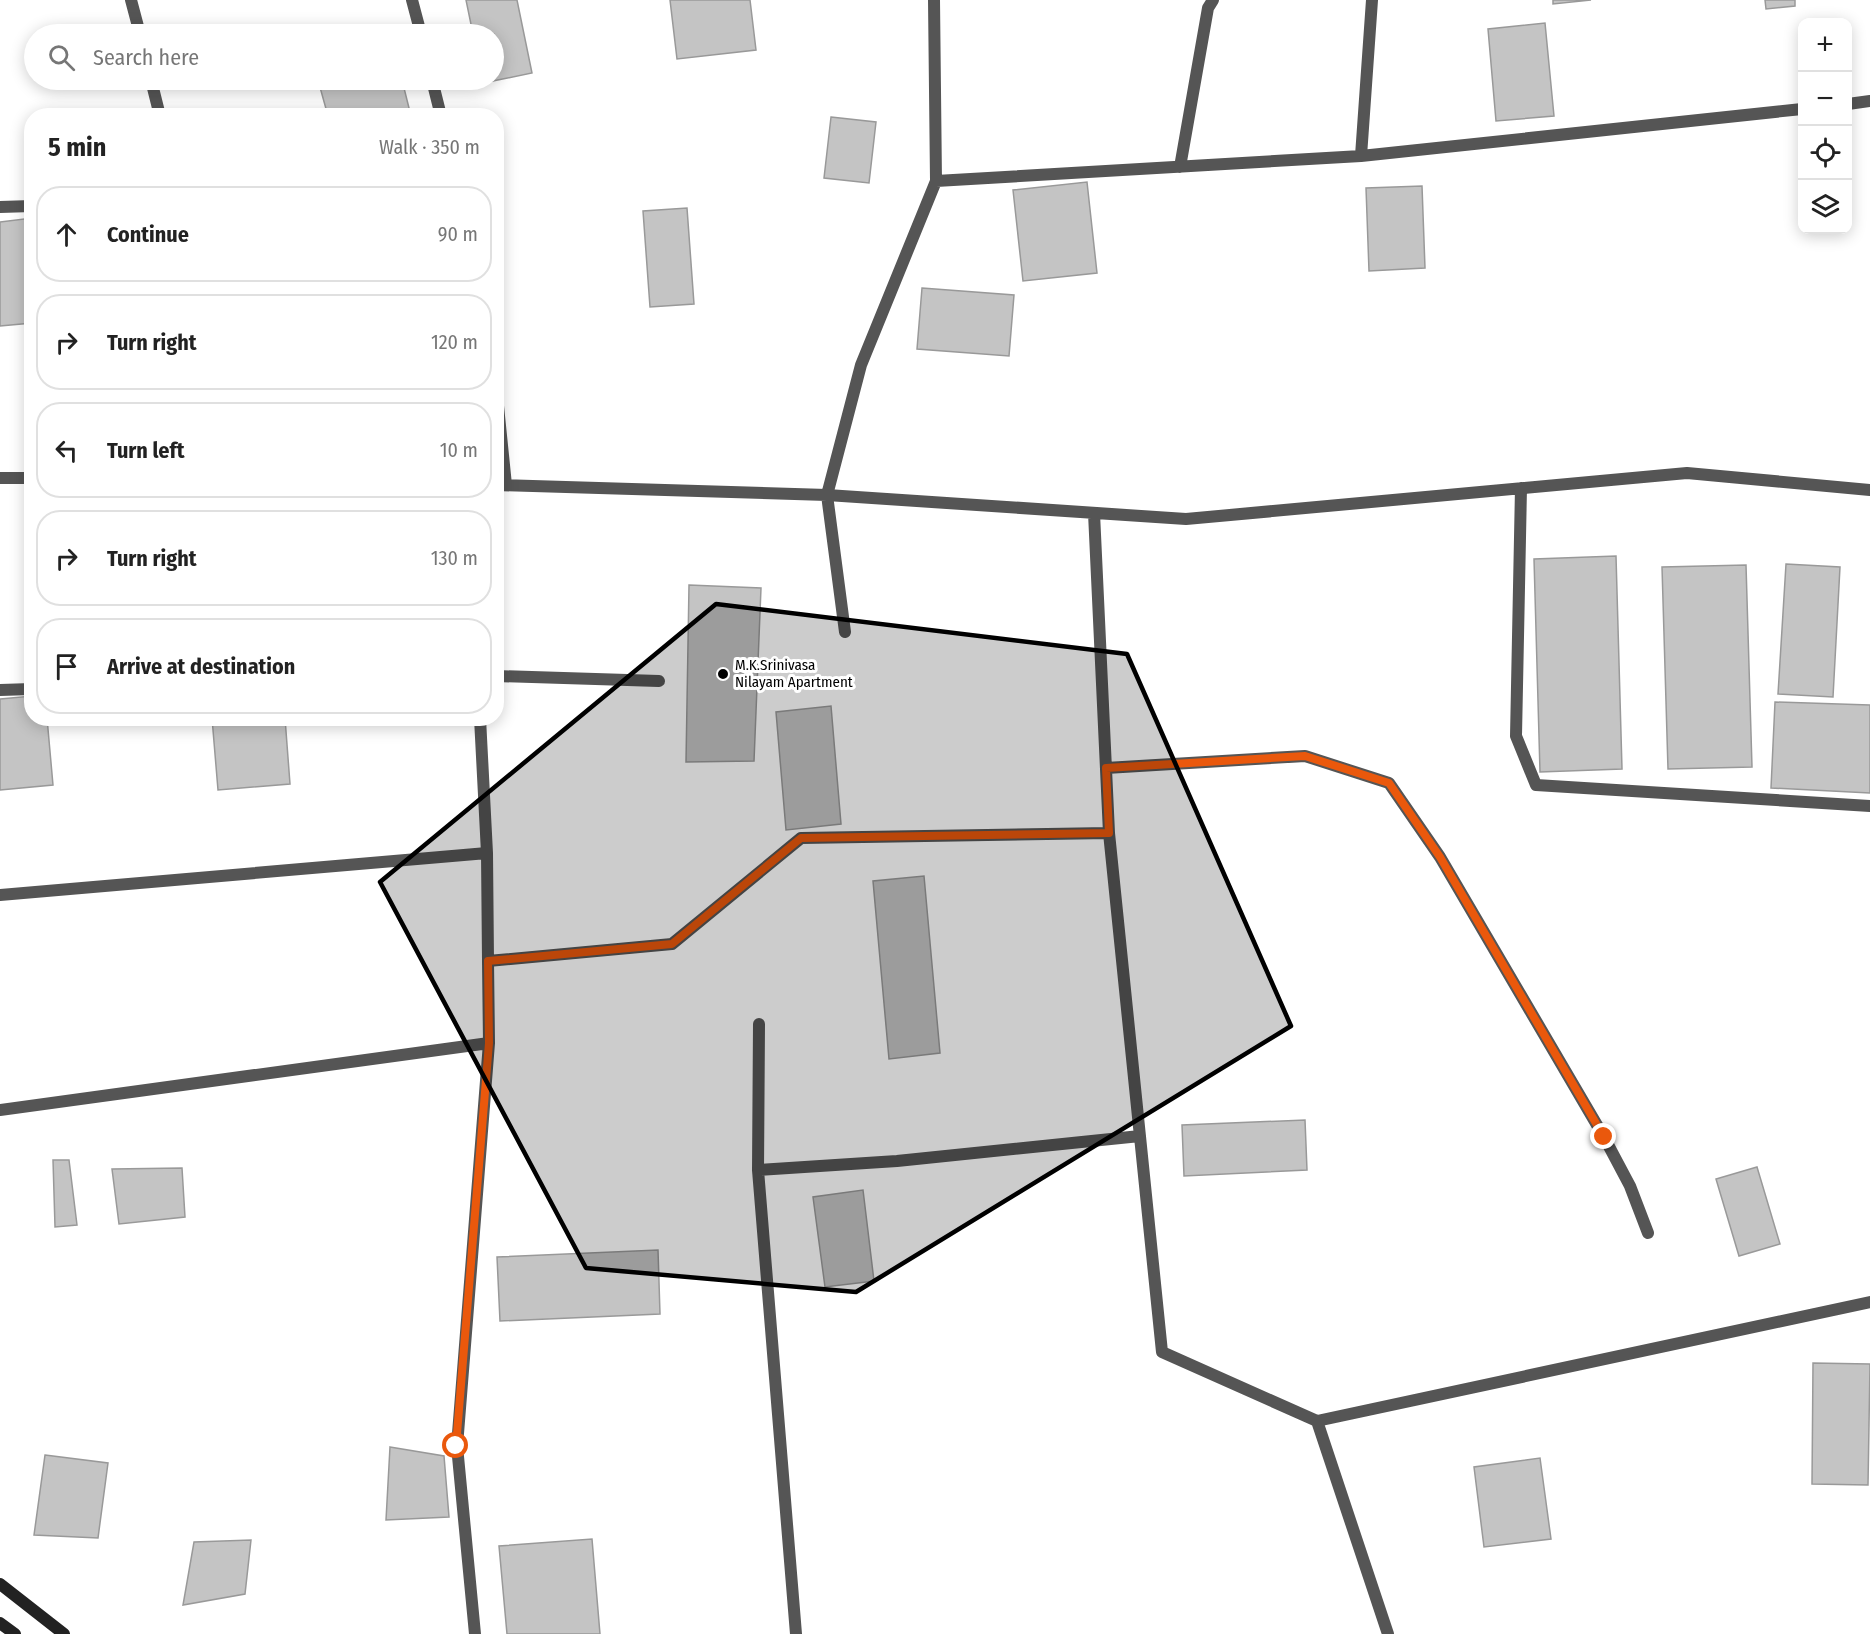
<!DOCTYPE html>
<meta charset="utf-8">
<style>
body{margin:0;font-family:"Fira Sans Condensed",sans-serif;background:#f2f2f2;color:#222}
.controls{position:absolute;right:18px;top:18px;display:grid;overflow:hidden;border-radius:12px;box-shadow:0 3px 15px #0003}
.controls button{width:54px;height:54px;display:grid;place-items:center;padding:0;border:0;border-bottom:2px solid #e0e0e0;background:#fff;color:#222;font:30px sans-serif}
.stop{position:absolute;width:18px;height:18px;margin:-14px;border:4px solid #ea580c;border-radius:50%;background:#fff}
.stop.end{background:#ea580c;border-color:#fff;box-shadow:0 2px 6px #0008}
.list{margin:0;padding:0;list-style:none}
h2{display:flex;justify-content:space-between;align-items:center;height:78px;margin:0;padding:0 24px;font-size:26px}
h2 small{font-size:20px;font-weight:400;color:#767676}
.list li{display:grid;grid-template-columns:39px 1fr auto;gap:18px;align-items:center;box-sizing:border-box;height:96px;margin:0 12px 12px;padding:0 12px;border:2px solid #e0e0e0;border-radius:24px}
.list b{display:block;font-size:22px;white-space:nowrap}
.list em{font-size:20px;font-style:normal;color:#767676}
.icon{flex:none;width:33px;height:33px;fill:none;stroke:currentColor;stroke-width:2;stroke-linecap:round;stroke-linejoin:round}
.map{position:relative;flex:none;width:1870px;height:1634px;overflow:hidden}
.search{position:absolute;background:#fff;box-shadow:0 3px 15px #0003;left:24px;top:24px;width:480px;height:66px;display:flex;align-items:center;gap:15px;box-sizing:border-box;padding:0 21px;border-radius:33px;color:#767676;font-size:22px}
.panel{position:absolute;background:#fff;box-shadow:0 3px 15px #0003;left:24px;top:108px;width:480px;height:618px;border-radius:24px}
.map>svg:first-child{display:block}
.building{fill:#c4c4c4;stroke:#999;stroke-width:1.5}
.lines{fill:none;stroke-linecap:round;stroke-linejoin:round}
.street{stroke:#555;stroke-width:12}
.secondary{stroke:#222;stroke-width:12}
.route{stroke:#ea580c;stroke-width:8}
.marked{fill:#000;fill-opacity:0.2;stroke:#000;stroke-width:4.5;stroke-linejoin:round}
.poi-dot{fill:#000;stroke:#fff;stroke-width:2}
.labels{text-anchor:middle;stroke-width:6;stroke-linejoin:round;paint-order:stroke}
.poi-label{font-size:15px;fill:#000;stroke:#fff;text-anchor:start}
</style>
<div class="map">
<svg width="1870" height="1634" viewBox="0 0 1870 1634">
<rect width="100%" height="100%" fill="#fff"/>
<path class="building" d="M466 0H517L532 73 483 83V80H494V34H473Z
M670 0H750L756 50 677 59Z
M1553 0H1591L1553 4Z
M1765 0H1795V6L1766 9Z
M1545 23 1554 116 1496 121 1488 29Z
M318 80H402L411 116H328Z
M831 117 876 122 869 183 824 178Z
M1087 182 1097 273 1023 281 1013 190Z
M1422 186 1425 268 1369 271 1366 188Z
M687 208 694 304 650 307 643 211Z
M32 218V323L0 326V222Z
M922 288 1014 295 1009 356 917 349Z
M1616 556 1622 769 1540 772 1534 559Z
M1786 564 1840 567 1833 697 1778 694Z
M1746 565 1752 767 1668 769 1662 567Z
M689 585 761 588 754 761 686 762Z
M32 696V718H47L53 785 0 790V699Z
M1775 702 1870 705V793L1771 788Z
M831 706 841 824 786 830 776 712Z
M212 718H285L290 784 218 790Z
M924 876 940 1053 889 1059 873 881Z
M1305 1120 1307 1170 1184 1176 1182 1125Z
M53 1160H69L77 1225 55 1227Z
M1757 1167 1780 1244 1739 1256 1716 1179Z
M182 1168 185 1217 119 1224 112 1169Z
M863 1190 874 1281 825 1287 813 1197Z
M658 1250 660 1314 500 1321 497 1257Z
M1813 1363 1870 1364 1868 1485 1812 1484Z
M390 1447 444 1456 449 1517 386 1520Z
M45 1455 108 1463 98 1538 34 1535Z
M1540 1458 1551 1539 1484 1547 1474 1467Z
M592 1539 600 1634H507L499 1546Z
M251 1540 245 1594 183 1605 194 1542Z"/>
<g class="lines">
<path class="street" d="M131 0 140 34
M412 0 421 34
M151 80 160 116
M432 80 441 116
M1848 104 1870 101
M1361 156 1372 0
M1180 167 1208 8 1213 0
M936 181 1361 156 1802 109
M0 207 32 206
M496 386 506 485
M0 478H32
M496 485 827 495 1186 519 1687 473 1870 490
M1521 488 1516 736 1536 785 1870 806
M1094 513 1109 833 1162 1352 1317 1421 1388 1634
M845 632 827 495 861 365 936 181 934 0
M496 676 659 681
M0 690 32 689
M480 718 487 853
M1106 768 1305 756 1389 783 1440 857 1604 1137 1630 1186 1648 1233
M0 895 487 853 488 961
M0 1110 489 1043
M758 1170 759 1024
M1317 1421 1870 1302
M475 1634 457 1446 489 1043 488 961 672 944 801 838 1109 833
M796 1634 758 1170 897 1161 1140 1136"/>
<path class="secondary" d="M0 1584 64 1634
M0 1623 15 1634"/>
</g>
<g class="lines">
<path class="route" d="M456 1446 489 1043 488 961 672 944 801 838 1109 833 1106 768 1305 756 1389 783 1440 857 1604 1137"/>
</g>
<path class="marked" d="M716 604 1127 654 1291 1026 856 1292 586 1268 380 882Z"/>
<circle class="poi-dot" cx="723" cy="674" r="6"/>
<g class="labels">
<g class="poi-label">
<text x="735" y="670">M.K.Srinivasa<tspan x="735" dy="17">Nilayam Apartment</tspan></text>
</g>
</g>
</svg>
<div class="controls">
<button>+</button>
<button>−</button>
<button><svg class="icon" aria-label="locate" viewBox="0 0 24 24"><circle cx="12" cy="12" r="6"/><path d="M12 2v4M12 18v4M2 12h4M18 12h4"/></svg></button>
<button><svg class="icon" aria-label="layers" viewBox="0 0 24 24"><path d="M12 4l9 5-9 5-9-5zM3 14l9 5 9-5"/></svg></button>
</div>
<div class="stop" style="left:456px;top:1446px"></div>
<div class="stop end" style="left:1604px;top:1137px"></div>
<div class="search"><svg class="icon" aria-label="search" viewBox="0 0 24 24"><circle cx="10" cy="10" r="6"/><path d="M15 15l6 6"/></svg>Search here</div>
<section class="panel">
<h2>5 min<small>Walk · 350 m</small></h2>
<ul class="list">
<li><svg class="icon" aria-label="ahead" viewBox="0 0 24 24"><path d="M12 20V5M6 11l6-6 6 6"/></svg><div><b>Continue</b></div><em>90 m</em></li>
<li><svg class="icon" aria-label="right" viewBox="0 0 24 24"><path d="M7 20v-9h11M14 6l5 5-5 5"/></svg><div><b>Turn right</b></div><em>120 m</em></li>
<li><svg class="icon" aria-label="left" viewBox="0 0 24 24"><path d="M17 20v-9H6M10 6l-5 5 5 5"/></svg><div><b>Turn left</b></div><em>10 m</em></li>
<li><svg class="icon" aria-label="right" viewBox="0 0 24 24"><path d="M7 20v-9h11M14 6l5 5-5 5"/></svg><div><b>Turn right</b></div><em>130 m</em></li>
<li><svg class="icon" aria-label="arrive" viewBox="0 0 24 24"><path d="M6 21V4h12l-3 4 3 4H6"/></svg><div><b>Arrive at destination</b></div></li>
</ul>
</section>
</div>
